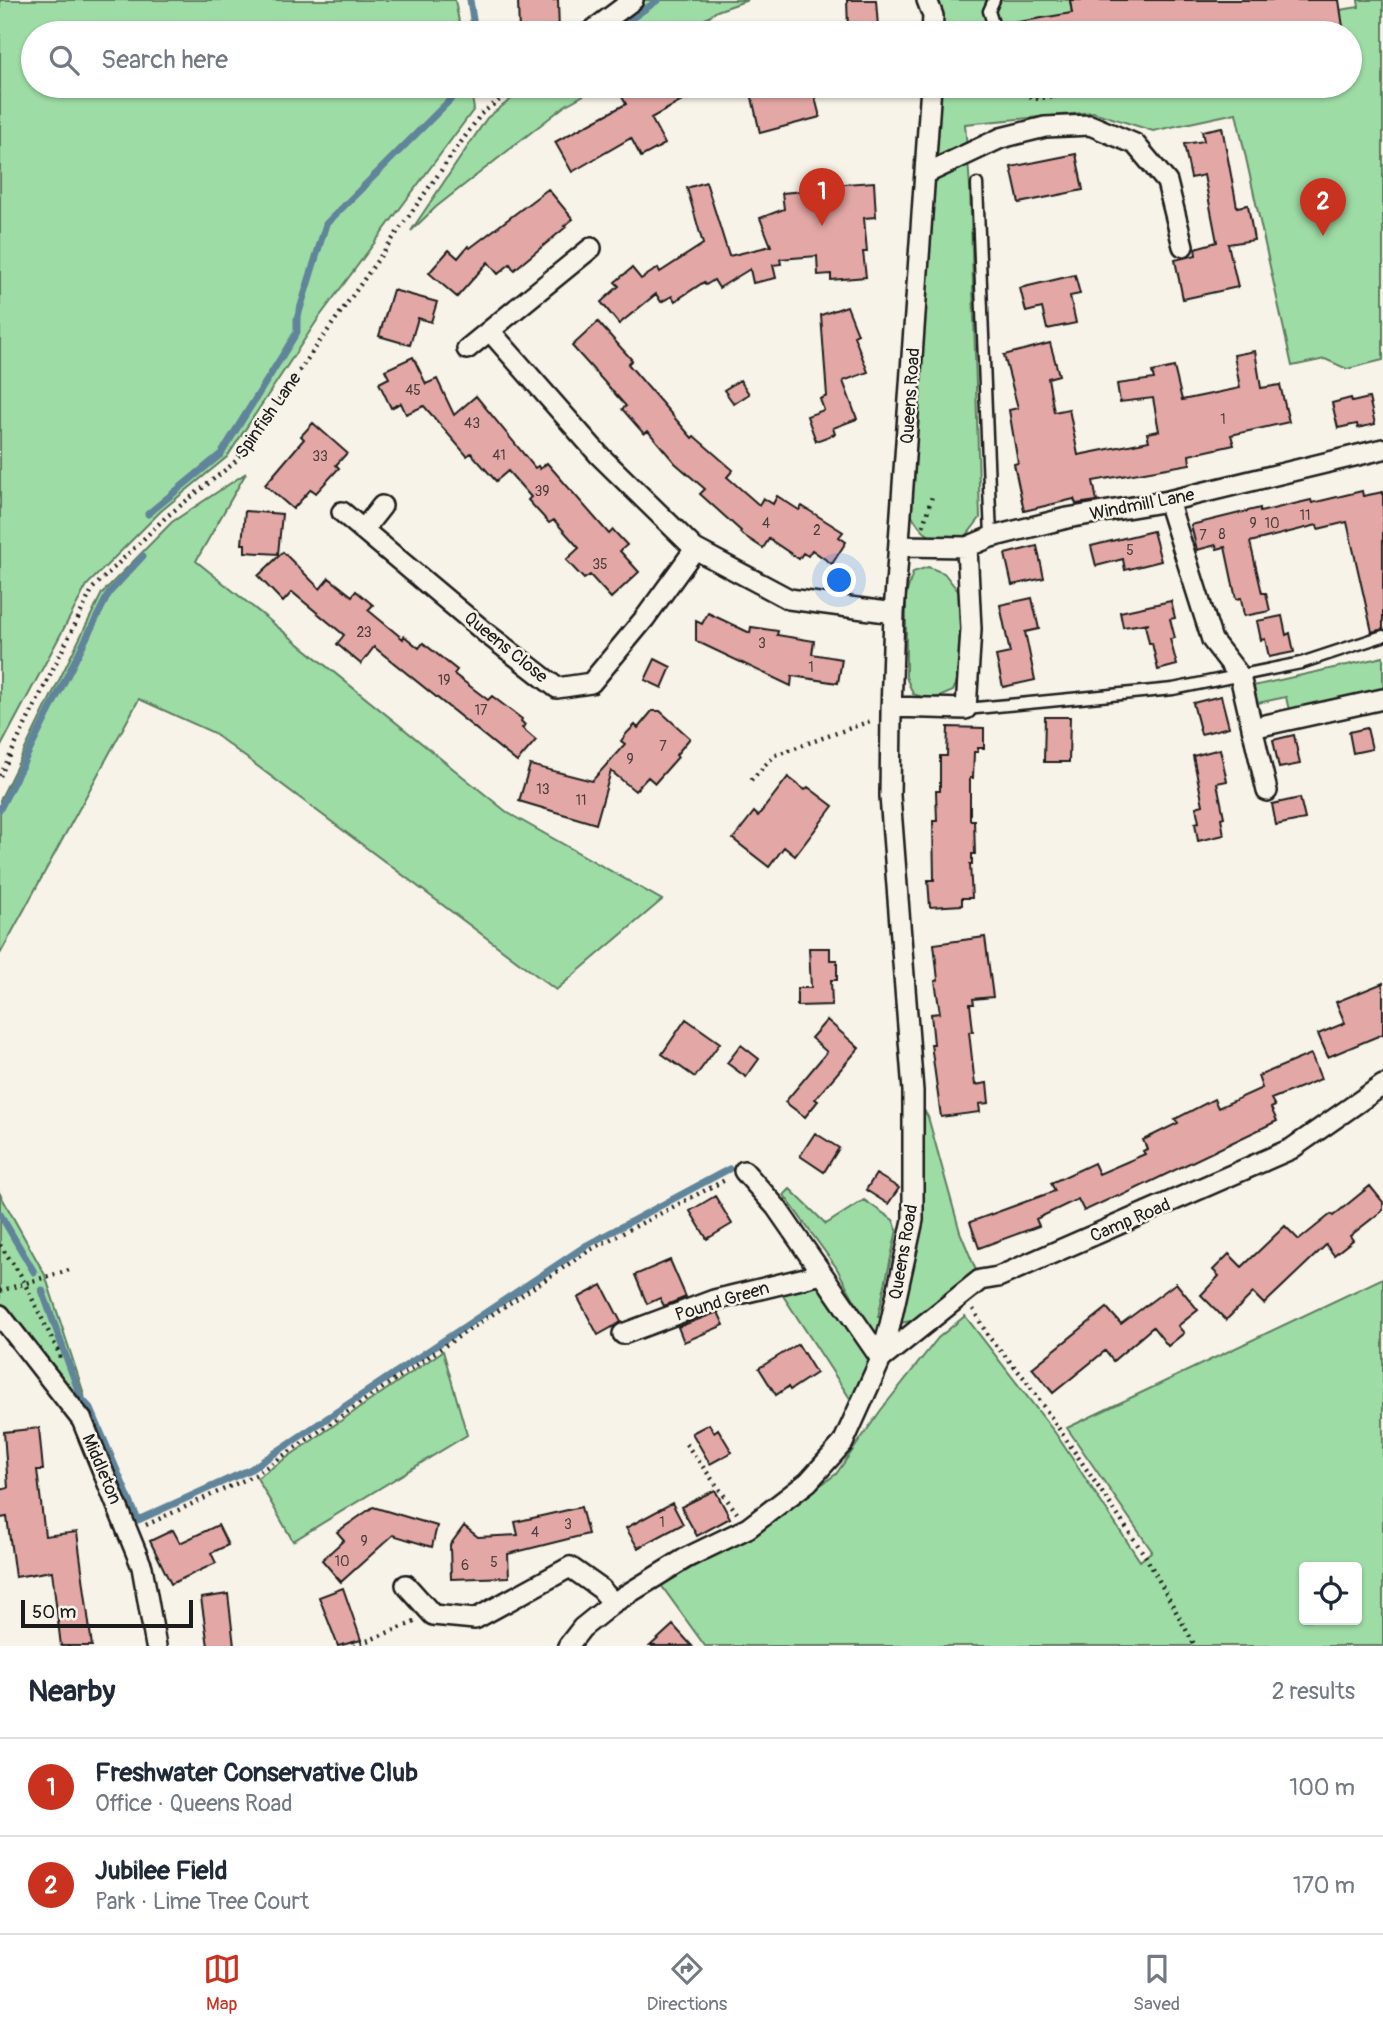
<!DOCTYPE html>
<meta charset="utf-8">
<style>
body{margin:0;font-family:Pangolin,sans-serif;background:#f2f2f3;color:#1f2937}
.controls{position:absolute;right:21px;bottom:21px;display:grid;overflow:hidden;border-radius:7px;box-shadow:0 2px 5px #0004}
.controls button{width:63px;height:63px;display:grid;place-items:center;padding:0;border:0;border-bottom:2px solid #e0e1e3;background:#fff;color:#1f2937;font:35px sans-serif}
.scale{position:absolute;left:21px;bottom:18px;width:172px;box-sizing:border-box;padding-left:7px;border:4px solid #1c1c1c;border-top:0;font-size:19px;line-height:24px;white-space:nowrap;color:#1c1c1c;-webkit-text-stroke:5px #f7f3e8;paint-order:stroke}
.you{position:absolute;left:840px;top:581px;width:24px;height:24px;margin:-18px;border:5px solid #fff;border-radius:50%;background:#1a73e8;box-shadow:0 0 0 10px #1a73e833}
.badge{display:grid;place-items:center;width:46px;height:46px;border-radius:50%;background:#c8321e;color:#fff;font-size:23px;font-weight:700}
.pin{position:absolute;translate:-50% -58px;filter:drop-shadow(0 2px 4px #0008)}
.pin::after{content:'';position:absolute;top:37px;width:24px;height:21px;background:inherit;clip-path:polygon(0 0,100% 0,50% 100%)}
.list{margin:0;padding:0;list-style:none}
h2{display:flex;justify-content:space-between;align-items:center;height:91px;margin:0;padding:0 28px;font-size:30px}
h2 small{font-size:23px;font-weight:400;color:#747a83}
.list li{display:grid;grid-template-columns:46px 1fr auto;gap:21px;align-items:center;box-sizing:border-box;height:98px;padding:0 28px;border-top:2px solid #e0e1e3}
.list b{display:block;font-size:26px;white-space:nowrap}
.list p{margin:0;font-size:23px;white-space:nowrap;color:#747a83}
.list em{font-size:23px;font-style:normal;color:#747a83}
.icon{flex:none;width:38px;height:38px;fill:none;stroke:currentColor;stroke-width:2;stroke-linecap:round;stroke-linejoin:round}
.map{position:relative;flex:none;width:1383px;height:1646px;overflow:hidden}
.search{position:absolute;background:#fff;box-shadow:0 2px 5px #0004;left:21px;right:21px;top:21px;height:77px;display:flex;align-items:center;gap:18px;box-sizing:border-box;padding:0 24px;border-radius:38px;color:#747a83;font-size:26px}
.sheet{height:287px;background:#fff}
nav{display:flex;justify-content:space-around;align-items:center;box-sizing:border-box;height:98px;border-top:2px solid #e0e1e3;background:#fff;font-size:19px;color:#747a83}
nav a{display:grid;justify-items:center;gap:4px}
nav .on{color:#c8321e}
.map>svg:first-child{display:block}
.green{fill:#9edca5;stroke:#5d7c60;stroke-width:2;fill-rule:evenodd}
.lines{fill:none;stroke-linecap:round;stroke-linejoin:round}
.stream{stroke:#61849a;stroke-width:7}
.building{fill:#e3a8a5;stroke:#1c1c1c;stroke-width:2}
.lane-casing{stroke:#1c1c1c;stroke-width:15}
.street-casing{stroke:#1c1c1c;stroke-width:24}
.path{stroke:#1c1c1c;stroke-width:4.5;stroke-dasharray:2 5;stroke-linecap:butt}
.lane{stroke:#f7f3e8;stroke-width:10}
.street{stroke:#f7f3e8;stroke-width:19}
.labels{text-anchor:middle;stroke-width:5;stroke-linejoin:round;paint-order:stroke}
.number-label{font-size:14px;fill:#4e3f3e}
.street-label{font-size:18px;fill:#1c1c1c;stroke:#f7f3e8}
</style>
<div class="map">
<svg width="1383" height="1646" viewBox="0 0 1383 1646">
<rect width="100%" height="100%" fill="#f7f3e8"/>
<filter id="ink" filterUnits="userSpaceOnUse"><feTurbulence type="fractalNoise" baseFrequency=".0143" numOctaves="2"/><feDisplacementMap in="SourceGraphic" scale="14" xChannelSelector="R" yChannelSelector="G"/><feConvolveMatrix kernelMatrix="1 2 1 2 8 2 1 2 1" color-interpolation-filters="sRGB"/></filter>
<g filter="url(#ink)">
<path class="green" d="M0 0H455L461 33H33V86H470L474 109 320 316 227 457 161 511 87 585 0 748Z
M636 0H748L717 11 685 33H594Z
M930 0H1070L1072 13 1027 21 1029 33H936Z
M1358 0H1383V360L1347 369 1325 359 1292 366 1236 113 1153 131 1093 112 965 124 970 186 980 518 963 540C934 543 924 538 910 512L934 86H1038L1039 94 1089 86H1350V33L1313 32 1340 10 1359 7Z
M528 86H600L566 105 436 207 411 231 487 118Z
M246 473 196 561 508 813 662 900 556 990 212 732 139 699 0 954V800L102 593 172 522Z
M928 567 944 573 958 591 965 618 964 665 953 691 932 700 913 694 906 677V595L913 572Z
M1383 657V694L1290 715 1286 697 1253 704 1249 687Z
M913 1091 928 1117 960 1232 980 1280 966 1282 911 1321 890 1325 851 1400 780 1291 815 1280 849 1322 862 1314 836 1267 784 1195 790 1189 826 1224 864 1200 893 1220 897 1230 878 1317H902Z
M0 1194 45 1275 84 1394 86 1414 0 1303Z
M1383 1278V1646H705L661 1585 751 1535 836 1474 881 1410 938 1338 965 1316 1056 1434 1140 1561 1152 1551 1067 1428ZM1304 1567H1357V1620H1304Z
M443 1351 467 1435 293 1541 257 1478Z"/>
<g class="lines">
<path class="stream" d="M470 0 475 33
M611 33 658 0
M148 514 221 454 297 332V319L326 224 464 86
M0 809 109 593 143 556
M0 1214 34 1272
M42 1290 81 1398 91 1409 138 1520 251 1469 587 1245 729 1169"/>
</g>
<path class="building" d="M518 0H558L559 33H519Z
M847 0H876L878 27 848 28Z
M1070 0H1339L1343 27 1313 32 1314 33H1013L1012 23 1072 13Z
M638 86H709L651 118 665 144 641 157 631 138 572 172 555 142 626 104 621 95Z
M779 86H812L820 117 760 133 751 93Z
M1222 127 1237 207 1248 205 1254 240 1228 244 1238 287 1183 299 1175 260 1196 255 1195 248 1217 242 1204 175 1191 178 1184 144 1204 141 1202 131Z
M1076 154 1083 190 1019 203 1011 167Z
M706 182 729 256 771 246 760 218 784 209 782 193 815 190V186L874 182 876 217 864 218 867 252H863L866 277 831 280V274L818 275 817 256 780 259 781 264 773 265 776 278 753 283 750 269 719 288 714 280 706 285 704 282 675 301 672 296 661 302 656 294 619 324 601 302 619 286 615 282 632 268 641 279 658 268 660 272 703 244 687 188Z
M548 189 573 219 564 226 566 227 514 270 510 264 498 274 488 262 457 297 429 273 449 250 458 258 468 246 470 248Z
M1075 275 1080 294 1070 296 1076 323 1047 329 1042 308 1026 312 1020 288Z
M393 290 437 302 431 322 418 318 410 345 379 336Z
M847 306 858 334 854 336 868 372 843 381 857 419 833 428 835 434 816 441 807 416 824 410 820 399 827 396 821 315Z
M598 322 632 360 628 364 692 438 694 436 733 470 727 477 759 505 763 498 773 504 777 496 799 510 802 506 843 532 839 537 846 542 832 564 812 550 808 556 803 553 799 559 769 539 763 548 740 533 741 531 700 494 705 489 675 463 648 431 644 434 622 409 626 406 572 346Z
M1050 343 1059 375 1048 378 1054 412 1069 409 1078 455 1149 441 1147 433 1159 431 1153 398 1120 402 1117 384 1154 379 1152 372 1174 367 1182 400 1240 388 1234 355 1255 351 1261 388 1280 385 1289 422 1231 435 1234 445 1189 455 1190 464 1093 481 1097 501 1076 504 1074 499 1024 511 1014 464 1018 463 1009 410 1018 408 1004 355Z
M413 357 426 384 437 379 454 415 476 396 535 468 538 466 540 469 547 463 609 534 613 530 627 545 620 551 639 572 611 598 590 575 584 579 566 560 579 548 554 520 549 523 528 500 531 497 508 471 496 481 471 453 467 456 424 406 406 414 401 403 391 408 379 383 389 378 385 370Z
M740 380 749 394 734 404 724 390Z
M1351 398 1352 402 1369 398 1375 424 1358 428 1357 424 1338 428 1332 403Z
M313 423 347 453 336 465 339 468 316 493 311 489 293 509 265 485 304 439 301 436Z
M1362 491 1363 496 1383 492V629L1372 632 1347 522 1318 529 1317 525 1250 542 1262 593H1266L1270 611 1244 616 1241 598 1236 599 1225 547 1217 549 1216 545 1197 550 1191 525 1260 508V512L1311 500 1312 503Z
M245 511 282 514 278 554 245 552V544H242Z
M1153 531 1161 561 1125 570 1123 559 1096 566 1091 546Z
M1037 546 1044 578 1012 585 1005 554Z
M283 552 320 589 329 578 352 596 356 591 373 605 368 610 403 639 404 636 419 648 423 643 457 670 454 674 488 700 492 696 522 719 521 721 525 725 522 728 536 740 517 762 374 647 361 664 337 644 344 635 292 592 283 602 258 576Z
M1032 598 1039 629 1025 632 1035 680 1003 687 996 656 1010 653 1000 605Z
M1171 601 1175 618 1170 619 1175 638 1170 639 1177 665 1158 670 1152 643H1149L1145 625 1149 623 1123 627 1120 612Z
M708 613 750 633 751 627 778 631 777 635 814 641 812 654 842 659 838 683 792 676 791 686 696 641V621L702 624Z
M1282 616 1286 635 1290 633 1294 652 1269 657 1265 639 1261 640 1257 621Z
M655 659 671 667 662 688 645 680Z
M1221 696 1229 727 1201 734 1193 703Z
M652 711H660L690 738 676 755 678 757 655 783 648 777 635 791 611 771 596 824 519 801 530 765 592 781 625 744 621 741 627 733 635 725 638 728Z
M1045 717H1070L1069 762H1044Z
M948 727 984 728V748H978V752H974L973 778H970V820H974L975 854H972V864H970L972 898H962V905L930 907 928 880H934L933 821H937L936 791H940V756H947Z
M1367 728 1372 749 1353 753 1349 732Z
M1294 735 1300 764 1279 768 1273 740Z
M1220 749 1227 781 1217 783 1224 817 1221 818 1224 835 1198 841 1195 823 1199 822 1196 807 1203 805 1193 756Z
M788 777 805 790 808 787 833 806 795 856 784 847 769 867 733 839 754 812 758 816Z
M1300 798 1305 819 1276 825 1272 804Z
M985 937 993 997 973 999 974 1004H970L973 1031 969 1032 975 1085 987 1083 989 1103 979 1104 980 1112 941 1117 931 1044H934L931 1014 940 1013 935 981 938 980 934 944Z
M809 948H830V960H837V980H831L832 1005 797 1006V988H811Z
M1383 983V1034L1328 1057 1318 1034 1345 1023 1336 1002Z
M686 1019 720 1043 695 1077 662 1054Z
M827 1020 859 1048 815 1099 818 1101 805 1117 785 1102 827 1052 811 1038Z
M741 1045 759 1059 746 1077 727 1063Z
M1311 1054 1321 1079 1271 1099 1275 1106 1271 1108 1277 1121 1119 1197 1118 1195 1084 1211 1078 1199 1036 1219 1039 1226 979 1248 970 1222 1055 1191 1051 1183 1094 1163 1099 1174 1145 1154 1143 1151 1147 1149 1143 1140 1178 1123 1175 1119 1214 1099 1218 1108 1262 1088 1258 1076Z
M815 1133 839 1148 824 1172 800 1156Z
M876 1174 899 1188 888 1204 866 1190Z
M1370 1186 1383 1202V1210L1350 1236 1353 1240 1334 1255 1326 1245 1264 1304 1253 1293 1226 1320 1201 1295 1219 1276 1213 1270 1229 1254 1242 1267 1285 1226 1299 1240 1331 1214 1333 1216Z
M715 1196 732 1224 707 1239 690 1211Z
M670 1260 686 1297 664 1306 660 1298 647 1304 635 1275Z
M1176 1283 1198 1310 1178 1326 1184 1333 1168 1346 1153 1327 1113 1361 1105 1351 1053 1393 1032 1368 1107 1308 1121 1324Z
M602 1285 621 1322 598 1335 578 1298Z
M718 1312 724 1325 684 1342 678 1327Z
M798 1344 816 1373 790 1390 788 1387 776 1395 759 1368Z
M709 1424 714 1432 718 1429 732 1452 710 1464 692 1433Z
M39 1428 43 1470H37L45 1536 77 1532 92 1646H61L52 1571 15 1577 7 1517 0 1518V1490L8 1488 4 1432Z
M715 1490 730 1518 697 1536 681 1507Z
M672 1503 683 1524 638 1548 626 1528Z
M373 1507 437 1526 432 1547 393 1535 341 1582 322 1560 344 1540 337 1532Z
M581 1507 588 1534 508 1554 509 1577 451 1579 450 1545 464 1526 478 1537 518 1535 515 1522Z
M218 1525 228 1545 211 1553 216 1563 171 1584 150 1541 173 1530 180 1543Z
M343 1588 361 1640 338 1646 319 1597Z
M228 1594 234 1646H208L201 1598Z
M673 1625 692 1646H650Z"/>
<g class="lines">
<defs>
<path id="lane" d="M994 0 989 11 996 33
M977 184 991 537
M966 709 1173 689 1301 663 1383 636"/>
<path id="street" d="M927 0 933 16 932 33
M589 33 633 0
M925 174 1001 138 1045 127 1090 125 1135 144 1167 182 1183 246
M490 331 600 456 695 549 789 599 894 613
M467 349 591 248
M1168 501 1212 640 1240 676 1267 791
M342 512 486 633 557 688 591 683 645 618 695 549
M363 530 382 506
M901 546 967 547 991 537 1067 518 1168 501 1383 449
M891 707 966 709 971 629 967 547
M1252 728 1383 699
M744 1171 776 1207 881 1359
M0 1315 82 1420 142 1567 156 1646
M623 1334 714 1300 822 1274
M881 1359 980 1280 998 1277 1291 1149 1383 1085
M406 1585 433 1615 475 1619 570 1567 601 1589 613 1603
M568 1646 582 1628 613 1603 686 1558 748 1528 808 1482 843 1443 881 1359 890 1325 913 1220V1091L890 796 891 714 894 613 931 86"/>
</defs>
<use href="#lane" class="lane-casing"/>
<use href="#street" class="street-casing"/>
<path class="path" d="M1011 86 1035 99 1119 86
M1138 86 1142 89 1160 86
M923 526 933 493
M0 776 93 588 166 517 234 463 481 114 518 86
M751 780 775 755 873 720
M0 1245 20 1274 59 1353 60 1358
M0 1291 69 1270
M973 1309 988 1336 1025 1379 1146 1557 1195 1646
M686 1444 737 1513
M146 1525 255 1475 446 1345 590 1250 727 1179
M354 1646 415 1622"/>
<use href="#lane" class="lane"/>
<use href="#street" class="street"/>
</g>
</g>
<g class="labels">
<g class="number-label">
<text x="413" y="395">45</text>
<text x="1223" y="424">1</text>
<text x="472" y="428">43</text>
<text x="499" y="460">41</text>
<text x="320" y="461">33</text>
<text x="542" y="496">39</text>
<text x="1305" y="520">11</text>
<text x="766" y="528">4</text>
<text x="1253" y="528">9</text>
<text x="1272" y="528">10</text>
<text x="817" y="535">2</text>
<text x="1222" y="539">8</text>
<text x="1203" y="540">7</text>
<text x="1130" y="555">5</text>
<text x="600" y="569">35</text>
<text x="364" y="637">23</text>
<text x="762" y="648">3</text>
<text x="811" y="672">1</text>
<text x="444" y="685">19</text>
<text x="481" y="715">17</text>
<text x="663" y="751">7</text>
<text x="630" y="764">9</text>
<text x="543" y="794">13</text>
<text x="581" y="805">11</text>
<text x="662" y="1527">1</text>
<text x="568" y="1529">3</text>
<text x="535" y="1537">4</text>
<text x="364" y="1546">9</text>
<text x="342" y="1566">10</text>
<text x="494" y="1567">5</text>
<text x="465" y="1570">6</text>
</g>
<g class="street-label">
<text transform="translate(910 396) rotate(-86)" y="6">Queens Road</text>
<text transform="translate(268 415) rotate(-55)" y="6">Spinfish Lane</text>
<text transform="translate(1142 504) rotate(-11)" y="6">Windmill Lane</text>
<text transform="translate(506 647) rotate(39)" y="6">Queens Close</text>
<text transform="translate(1130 1220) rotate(-23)" y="6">Camp Road</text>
<text transform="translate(903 1252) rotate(-80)" y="6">Queens Road</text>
<text transform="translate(722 1301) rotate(-17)" y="6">Pound Green</text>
<text transform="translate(102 1469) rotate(67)" y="6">Middleton</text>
</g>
</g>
</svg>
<div class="controls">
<button><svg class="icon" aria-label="locate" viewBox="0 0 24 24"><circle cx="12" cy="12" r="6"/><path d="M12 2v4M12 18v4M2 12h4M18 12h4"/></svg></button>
</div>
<div class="scale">50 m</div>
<div class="you"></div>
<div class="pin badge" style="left:822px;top:226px">1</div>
<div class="pin badge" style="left:1323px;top:236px">2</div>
<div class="search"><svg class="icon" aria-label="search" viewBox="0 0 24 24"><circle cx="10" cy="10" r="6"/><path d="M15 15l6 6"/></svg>Search here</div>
</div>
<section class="sheet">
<h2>Nearby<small>2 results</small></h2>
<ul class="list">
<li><span class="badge">1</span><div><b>Freshwater Conservative Club</b><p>Office · Queens Road</p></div><em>100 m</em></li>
<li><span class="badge">2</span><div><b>Jubilee Field</b><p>Park · Lime Tree Court</p></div><em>170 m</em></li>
</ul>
</section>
<nav>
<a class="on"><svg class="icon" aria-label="map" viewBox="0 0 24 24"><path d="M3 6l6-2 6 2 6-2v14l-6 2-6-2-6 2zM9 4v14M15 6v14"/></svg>Map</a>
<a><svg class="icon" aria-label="directions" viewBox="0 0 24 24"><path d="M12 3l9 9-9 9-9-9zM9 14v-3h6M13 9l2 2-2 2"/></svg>Directions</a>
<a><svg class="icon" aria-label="saved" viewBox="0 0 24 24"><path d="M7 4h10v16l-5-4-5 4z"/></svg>Saved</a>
</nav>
